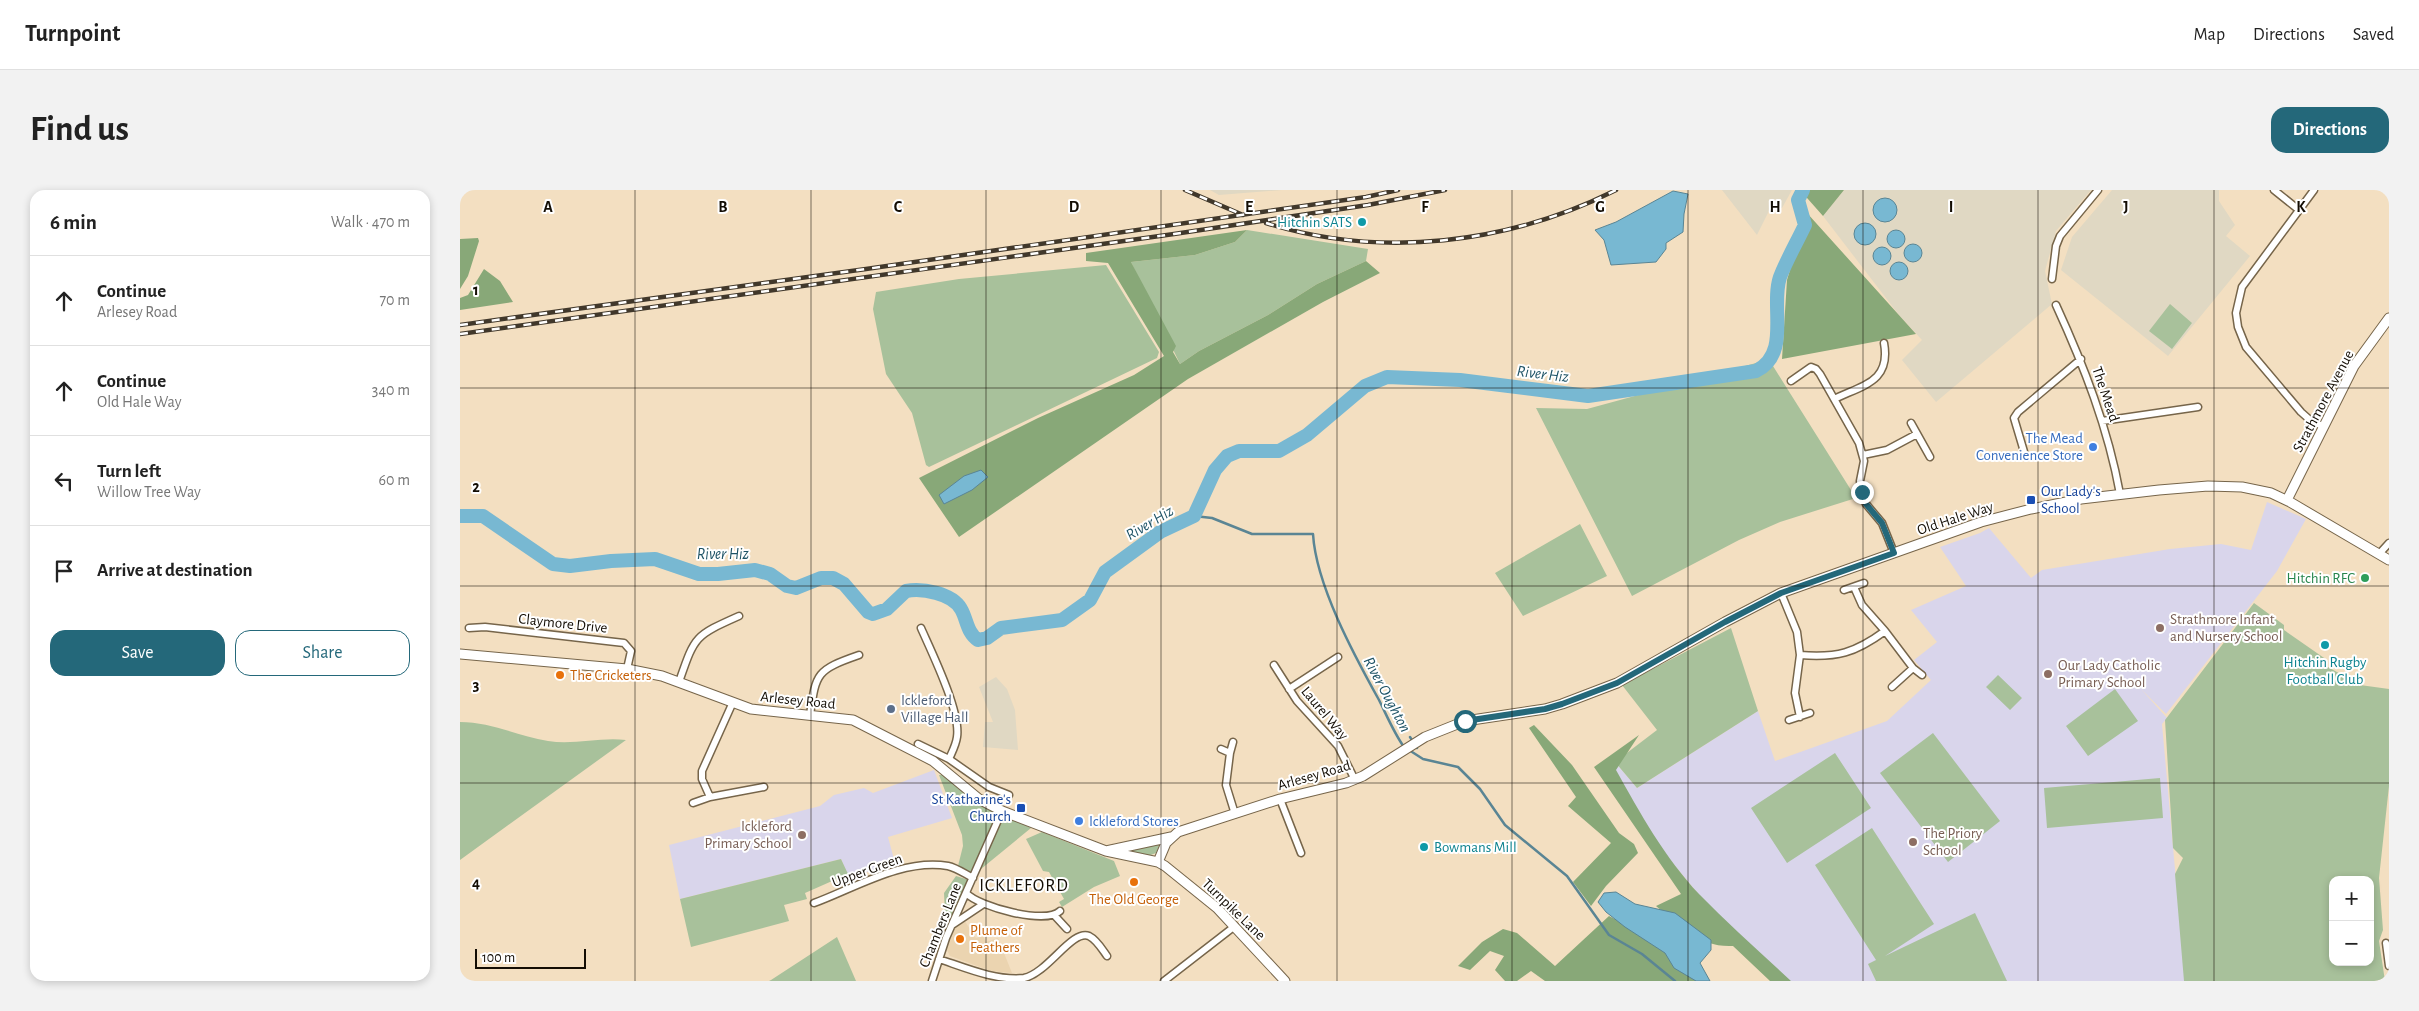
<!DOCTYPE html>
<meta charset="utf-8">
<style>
body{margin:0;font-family:"Alegreya Sans",sans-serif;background:#f2f2f2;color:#222}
.controls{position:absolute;right:15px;bottom:15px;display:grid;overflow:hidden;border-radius:10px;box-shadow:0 2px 8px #0003}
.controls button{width:45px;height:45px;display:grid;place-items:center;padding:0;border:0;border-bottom:1px solid #e0e0e0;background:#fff;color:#222;font:25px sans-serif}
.scale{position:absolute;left:15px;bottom:12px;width:111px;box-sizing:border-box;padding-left:5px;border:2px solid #130d04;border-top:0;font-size:14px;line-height:18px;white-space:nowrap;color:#130d04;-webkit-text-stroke:4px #fff;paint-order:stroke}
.stop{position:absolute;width:15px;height:15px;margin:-11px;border:4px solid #24687a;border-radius:50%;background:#fff}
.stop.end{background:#24687a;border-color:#fff;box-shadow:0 1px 5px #0008}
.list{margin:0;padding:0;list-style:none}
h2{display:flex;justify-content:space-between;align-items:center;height:65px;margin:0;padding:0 20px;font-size:21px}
h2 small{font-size:16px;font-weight:400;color:#767676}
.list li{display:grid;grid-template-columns:32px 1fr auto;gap:15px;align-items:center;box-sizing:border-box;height:90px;padding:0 20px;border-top:1px solid #e0e0e0}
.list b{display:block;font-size:19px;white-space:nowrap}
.list p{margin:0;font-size:16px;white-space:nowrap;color:#767676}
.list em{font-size:16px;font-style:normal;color:#767676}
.actions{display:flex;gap:10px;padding:15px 20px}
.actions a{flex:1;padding:11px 0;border:1px solid #24687a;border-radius:15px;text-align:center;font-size:18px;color:#24687a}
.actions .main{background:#24687a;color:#fff}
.icon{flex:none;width:28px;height:28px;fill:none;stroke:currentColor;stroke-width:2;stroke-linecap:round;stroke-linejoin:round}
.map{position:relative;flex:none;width:1929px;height:791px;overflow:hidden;border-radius:15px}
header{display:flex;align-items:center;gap:30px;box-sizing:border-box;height:70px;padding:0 25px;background:#fff;border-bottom:1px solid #e0e0e0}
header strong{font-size:24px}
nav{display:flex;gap:28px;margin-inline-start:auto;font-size:18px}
.intro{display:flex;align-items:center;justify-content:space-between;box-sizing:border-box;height:120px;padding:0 30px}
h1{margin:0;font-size:35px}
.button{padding:12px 22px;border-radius:15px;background:#24687a;color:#fff;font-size:18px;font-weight:700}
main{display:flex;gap:30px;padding:0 30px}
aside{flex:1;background:#fff;border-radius:15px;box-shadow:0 2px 8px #0003}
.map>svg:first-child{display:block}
.built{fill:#ebd4b0}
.industrial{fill:#e0d8c3}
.education{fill:#d9d5eb}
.green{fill:#a8c19b;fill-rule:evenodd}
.forest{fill:#88a878}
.water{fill:#78b8d2;stroke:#5a8594}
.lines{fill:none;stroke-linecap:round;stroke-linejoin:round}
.stream{stroke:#5a8594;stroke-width:2.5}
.river{stroke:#78b8d2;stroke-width:14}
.street-casing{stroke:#76654a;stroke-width:9}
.secondary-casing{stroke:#76654a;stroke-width:11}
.street{stroke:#fff;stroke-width:6}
.secondary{stroke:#fff;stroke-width:9}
.rail-casing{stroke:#41382b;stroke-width:4.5}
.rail{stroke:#fff;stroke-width:2.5;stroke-dasharray:8;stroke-linecap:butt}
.route{stroke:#24687a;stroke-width:6}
.grid{fill:none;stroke:#130d04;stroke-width:1;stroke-opacity:0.55}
.culture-dot{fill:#0f9aa8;stroke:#fff;stroke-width:2}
.shop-dot{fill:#3f7fe0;stroke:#fff;stroke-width:2}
.transit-dot{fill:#1a4fb4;stroke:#fff;stroke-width:2}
.leisure-dot{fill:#2e9e5b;stroke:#fff;stroke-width:2}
.education-dot{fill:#8d6e63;stroke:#fff;stroke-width:2}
.food-dot{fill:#e8710a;stroke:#fff;stroke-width:2}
.service-dot{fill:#5c6f8a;stroke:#fff;stroke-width:2}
.labels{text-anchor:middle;stroke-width:4;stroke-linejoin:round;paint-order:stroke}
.culture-label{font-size:15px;fill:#0d838f;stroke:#fff;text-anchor:end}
.street-label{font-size:15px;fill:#130d04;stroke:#fff}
.shop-label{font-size:15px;fill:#366cbe;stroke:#fff;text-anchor:end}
.transit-label{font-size:15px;fill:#164399;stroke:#fff;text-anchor:start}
.leisure-label{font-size:15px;fill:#27864d;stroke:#fff;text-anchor:end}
.education-label{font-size:15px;fill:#785e54;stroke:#fff;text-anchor:start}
.food-label{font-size:15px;fill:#c56008;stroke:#fff;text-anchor:start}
.service-label{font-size:15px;fill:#4e5e75;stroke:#fff;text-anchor:start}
.water-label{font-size:16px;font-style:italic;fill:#1d5265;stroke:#fff}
.quarter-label{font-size:18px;letter-spacing:1px;fill:#130d04;stroke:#fff}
.grid-label{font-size:16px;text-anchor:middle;font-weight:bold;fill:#130d04;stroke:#fff;stroke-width:4;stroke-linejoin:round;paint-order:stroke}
</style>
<header>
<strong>Turnpoint</strong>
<nav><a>Map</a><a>Directions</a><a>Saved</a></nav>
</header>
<div class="intro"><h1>Find us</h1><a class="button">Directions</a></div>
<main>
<aside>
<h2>6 min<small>Walk · 470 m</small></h2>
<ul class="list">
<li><svg class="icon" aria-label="ahead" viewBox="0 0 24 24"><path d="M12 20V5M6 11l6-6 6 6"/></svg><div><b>Continue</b><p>Arlesey Road</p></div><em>70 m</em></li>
<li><svg class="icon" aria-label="ahead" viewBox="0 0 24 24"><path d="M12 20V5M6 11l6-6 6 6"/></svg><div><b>Continue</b><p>Old Hale Way</p></div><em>340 m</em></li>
<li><svg class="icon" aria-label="left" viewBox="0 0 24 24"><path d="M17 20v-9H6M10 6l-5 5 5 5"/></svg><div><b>Turn left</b><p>Willow Tree Way</p></div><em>60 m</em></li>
<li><svg class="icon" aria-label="arrive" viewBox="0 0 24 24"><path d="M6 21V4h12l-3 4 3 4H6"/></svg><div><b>Arrive at destination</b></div></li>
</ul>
<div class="actions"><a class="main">Save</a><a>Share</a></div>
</aside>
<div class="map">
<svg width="1929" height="791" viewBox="0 0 1929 791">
<rect width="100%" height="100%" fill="#f3dfc1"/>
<path class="built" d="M504 730 516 748 523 746 526 752 538 748 552 783 531 781 490 766 487 760 488 752 496 736Z"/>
<path class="industrial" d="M750 0H822L759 5Z
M1262 0H1332L1322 18 1311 17 1297 45Z
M1384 0H1631L1596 41 1585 81 1592 114 1476 212 1442 170 1462 150 1439 125 1363 26Z
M1652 0H1759V11L1775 35 1766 46 1790 66 1708 166 1601 80 1612 47Z
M536 487 547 499 555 520 558 560 523 557 525 532H533L519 497Z"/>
<path class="education" d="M1807 312 1846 329 1817 381 1706 524 1681 499 1707 528 1702 534 1725 791H1316L1296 774 1140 585 1155 572 1177 598 1298 521 1315 571 1427 531 1471 490 1454 470 1477 452 1451 420 1506 396 1480 357 1520 343 1529 338 1571 388 1582 380 1710 359 1761 354 1791 360Z
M474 580 492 628 428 647 435 673 389 688 381 669 220 709 209 655 360 616 374 605 404 598 413 603Z"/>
<path class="green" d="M787 40 908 59 906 71 857 94 808 125 739 161 720 174 671 72 735 65 775 52Z
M646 75 699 162 697 168 469 277 466 275 452 223 426 184 413 119 416 102 499 89Z
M1710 114 1732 133 1712 159 1689 141Z
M1307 170 1313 176 1396 308 1320 332 1279 350 1172 406 1076 218 1127 219Z
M1120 334 1147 386 1063 426 1035 383Z
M1794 413 1824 435V440L1867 470 1868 477 1900 495 1929 499V596L1919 688 1923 740 1919 751 1925 791H1724L1715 684 1723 668 1713 658 1705 530ZM1873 690H1910V772H1873Z
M1271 438 1298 521 1177 598 1155 572 1197 540 1162 495Z
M1538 485 1562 508 1550 520 1526 497Z
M1655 499 1678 531 1628 566 1606 536Z
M0 532C31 532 58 546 88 551 114 555 140 547 166 550L0 670Z
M1473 543 1540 631 1488 672 1420 583Z
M1375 563 1411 618 1327 673 1291 618Z
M479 585H483L513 610 571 638 521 679 512 684 498 676 503 656 502 645Z
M1700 588 1703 628 1587 638 1584 598Z
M1412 638 1474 734 1425 766 1515 723 1547 791H1416L1408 774 1416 770 1355 675Z
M582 642 654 671 660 686 634 697 602 717 599 712 604 709 589 682 583 681 566 649Z
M700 653 696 663 688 666 668 663V660Z
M381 669 388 684 345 703 347 709 324 715 329 731 231 757 220 709Z
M496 686 509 690 486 744 484 703Z
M377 747 396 791H309L311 790Z"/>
<path class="forest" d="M1340 0H1384L1363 26Z
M1347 23 1456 144 1322 169 1327 90Z
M787 40 775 52 735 65 671 72 716 156 713 162 720 174 739 161 808 125 857 94 906 71 920 83 863 112 728 189 499 347 459 288 578 228 674 185 704 166 648 73 626 71V63Z
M18 48 19 51 8 86 0 99V49Z
M24 79 40 91 53 112 0 120V108L8 105Z
M1074 535 1112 575 1159 643 1174 654 1178 663 1146 696 1131 716 1113 692 1151 653 1108 616 1116 607 1069 538Z
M1179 545 1156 580C1180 623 1205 668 1239 704 1268 734 1300 762 1331 791H1310L1273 756C1241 758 1219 735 1196 716L1221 704 1134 577Z
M1149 726 1197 751 1241 791H1085L1071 781 1057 791H1045L1035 780 1044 766 1030 761 1010 780 998 776 1022 752 1043 739 1057 743 1095 776Z"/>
<path class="water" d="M1213 1 1228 4 1224 24 1223 42 1206 53V59L1196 72 1151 75 1144 50 1135 40 1156 32Z
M1413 20a12 12 0 1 1 24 0a12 12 0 1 1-24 0Z
M1394 44a11 11 0 1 1 22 0a11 11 0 1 1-22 0Z
M1427 49a9 9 0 1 1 18 0a9 9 0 1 1-18 0Z
M1444 63a9 9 0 1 1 18 0a9 9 0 1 1-18 0Z
M1413 66a9 9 0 1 1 18 0a9 9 0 1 1-18 0Z
M1430 81a9 9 0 1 1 18 0a9 9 0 1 1-18 0Z
M521 280 528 287 512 300 484 314 479 305 504 286Z
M1156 702 1175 714 1215 723 1251 750V760L1240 773 1250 791H1236L1214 778 1205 763 1165 737 1146 722 1138 712 1144 703Z"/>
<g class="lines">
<path class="stream" d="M734 326 752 328 792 344H853C856 395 894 465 919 510 927 526 934 543 944 557
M950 547 957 558
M949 560 963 569 998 577 1020 599 1045 635 1107 686 1149 745 1182 764 1215 791"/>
<path class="river" d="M0 326H23L93 374 110 376 151 371 195 369 239 384H258L295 380 310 384 327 396 336 398 361 388H373L384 394 408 422 413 424 427 419 446 401C462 398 492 403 501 419 507 429 507 443 518 450L527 448 541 438 602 430 630 410 645 382 700 342 734 326 755 280 767 266 779 261H819L847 245 905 196 927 187 1000 190 1128 206 1296 181C1331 164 1310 117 1320 87 1327 69 1337 52 1345 35L1338 10 1343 0"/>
<defs>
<path id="street" d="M1814 0 1839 20
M1854 0 1782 97 1776 123 1778 137 1786 157 1841 222 1850 230 1864 237
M1592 89 1596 56 1600 46 1638 0
M1596 115C1624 176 1648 238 1660 304
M1331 191 1351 177 1356 179 1360 184 1399 253 1404 271 1400 291 1401 302 1406 314 1422 333 1434 363
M1374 209C1403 195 1431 192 1424 153
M1642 231 1738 217
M1451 233 1470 267
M1403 265 1427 260 1457 244
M1565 265 1554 228 1558 222 1621 169
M1919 364 1929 353
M1384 400 1404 393
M1321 403 1337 442 1340 465C1377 468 1395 463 1425 441L1402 415 1394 397
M9 438 25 437 164 453 171 461 167 479
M461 438C472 463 501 522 497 547 496 555 492 562 489 569
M1425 441 1453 478 1462 485
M814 475 837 511 878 556 895 590
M219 492C235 446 234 446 279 426
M1432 497 1453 478
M829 499 878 467
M273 512 242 581V589L250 607 304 597
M350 525C356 483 356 480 399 465
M1340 527 1335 503 1340 465
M1329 530 1350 523
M458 554 489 569 529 597 549 605
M761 559 770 563 773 552
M770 563 766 595 775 624
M820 609 841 663
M233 613 250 607
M506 703C519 717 586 735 600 721
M354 713C395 698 443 668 488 676 497 678 505 684 513 688
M595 726 607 739
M492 735 522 715
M1926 753 1929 776
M479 769C506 778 536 791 564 788 588 783 612 739 629 746 637 750 642 759 647 766
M472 791 486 748 542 621
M704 791 775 736"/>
<path id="secondary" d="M1827 310 1894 176 1929 128
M0 464 167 479 202 486 291 519 393 530 473 571 519 609 542 621 646 661 698 672 705 676 757 718 825 791
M646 661 711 647
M698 672 706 653 718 642 820 609 886 593 903 586 965 547 1005 531 1085 519 1102 514 1157 493 1265 432 1321 403 1521 332 1571 319 1621 309 1699 300 1748 296 1782 297 1811 303 1830 312 1929 370"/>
</defs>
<use href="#street" class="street-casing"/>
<use href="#secondary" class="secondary-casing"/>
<use href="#street" class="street"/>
<use href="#secondary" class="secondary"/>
<defs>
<path id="rail" d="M725 0 783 25
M806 33C921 69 1049 54 1156 0
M0 135 406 79 906 7 938 0
M0 144 714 44 908 15 985 0"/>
</defs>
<use href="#rail" class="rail-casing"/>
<use href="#rail" class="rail"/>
</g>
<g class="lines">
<path class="route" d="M1005 531 1085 519 1102 514 1157 493 1265 432 1321 403 1434 363 1422 333 1406 314 1402 302"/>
</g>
<path class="grid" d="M175 0V791M351 0V791M526 0V791M701 0V791M877 0V791M1052 0V791M1228 0V791M1403 0V791M1578 0V791M1754 0V791M0 198H1929M0 396H1929M0 593H1929"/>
<g class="culture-dot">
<circle cx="902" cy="32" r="5"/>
<circle cx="1865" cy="455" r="5"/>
<circle cx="964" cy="657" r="5"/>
</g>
<g class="shop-dot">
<circle cx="1633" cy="257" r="5"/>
<circle cx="619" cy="631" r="5"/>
</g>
<g class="transit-dot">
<rect x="1566" y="305" width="10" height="10" rx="2.5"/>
<rect x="556" y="613" width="10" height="10" rx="2.5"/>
</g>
<circle class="leisure-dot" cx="1905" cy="388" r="5"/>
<g class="education-dot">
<circle cx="1700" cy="438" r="5"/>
<circle cx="1588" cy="484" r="5"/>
<circle cx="342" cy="645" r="5"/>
<circle cx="1453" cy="652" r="5"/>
</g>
<g class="food-dot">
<circle cx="100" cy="485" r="5"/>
<circle cx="674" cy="692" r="5"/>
<circle cx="500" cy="749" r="5"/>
</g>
<circle class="service-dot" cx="431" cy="519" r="5"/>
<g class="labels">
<g class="culture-label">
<text x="892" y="37">Hitchin SATS</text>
<text x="1865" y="477" text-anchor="middle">Hitchin Rugby<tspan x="1865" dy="17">Football Club</tspan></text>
<text x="974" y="662" text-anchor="start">Bowmans Mill</text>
</g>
<g class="street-label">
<text transform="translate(1646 204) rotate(71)" y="5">The Mead</text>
<text transform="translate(1863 211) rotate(-62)" y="5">Strathmore Avenue</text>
<text transform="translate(1495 328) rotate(-18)" y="5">Old Hale Way</text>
<text transform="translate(103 433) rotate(6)" y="5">Claymore Drive</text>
<text transform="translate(338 510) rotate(6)" y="5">Arlesey Road</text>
<text transform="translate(865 523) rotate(50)" y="5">Laurel Way</text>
<text transform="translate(854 585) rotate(-16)" y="5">Arlesey Road</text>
<text transform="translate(407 680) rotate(-20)" y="5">Upper Green</text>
<text transform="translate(774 719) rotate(44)" y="5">Turnpike Lane</text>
<text transform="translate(480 735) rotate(-68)" y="5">Chambers Lane</text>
</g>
<g class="shop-label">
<text x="1623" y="253">The Mead<tspan x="1623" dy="17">Convenience Store</tspan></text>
<text x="629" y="636" text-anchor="start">Ickleford Stores</text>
</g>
<g class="transit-label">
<text x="1581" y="306">Our Lady's<tspan x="1581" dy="17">School</tspan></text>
<text x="551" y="614" text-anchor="end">St Katharine's<tspan x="551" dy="17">Church</tspan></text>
</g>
<g class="leisure-label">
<text x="1895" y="393">Hitchin RFC</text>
</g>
<g class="education-label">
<text x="1710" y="434">Strathmore Infant<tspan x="1710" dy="17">and Nursery School</tspan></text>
<text x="1598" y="480">Our Lady Catholic<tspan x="1598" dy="17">Primary School</tspan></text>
<text x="332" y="641" text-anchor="end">Ickleford<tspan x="332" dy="17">Primary School</tspan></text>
<text x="1463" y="648">The Priory<tspan x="1463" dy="17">School</tspan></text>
</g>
<g class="food-label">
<text x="110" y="490">The Cricketers</text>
<text x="674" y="714" text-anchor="middle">The Old George</text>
<text x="510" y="745">Plume of<tspan x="510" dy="17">Feathers</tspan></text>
</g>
<g class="service-label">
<text x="441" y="515">Ickleford<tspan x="441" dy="17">Village Hall</tspan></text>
</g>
<g class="water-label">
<text transform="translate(1083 183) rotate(7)" y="6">River Hiz</text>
<text transform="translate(689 332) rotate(-31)" y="6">River Hiz</text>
<text x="263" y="369">River Hiz</text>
<text transform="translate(928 504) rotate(62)" y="6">River Oughton</text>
</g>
<g class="quarter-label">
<text x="564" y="701">ICKLEFORD</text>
</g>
</g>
<g class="grid-label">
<text x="88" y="22">A</text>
<text x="263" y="22">B</text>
<text x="438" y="22">C</text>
<text x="614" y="22">D</text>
<text x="789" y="22">E</text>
<text x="965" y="22">F</text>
<text x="1140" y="22">G</text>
<text x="1315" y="22">H</text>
<text x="1491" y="22">I</text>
<text x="1666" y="22">J</text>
<text x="1841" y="22">K</text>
<text x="16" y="105">1</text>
<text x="16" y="302">2</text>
<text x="16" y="500">3</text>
<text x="16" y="698">4</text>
</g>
</svg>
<div class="controls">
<button>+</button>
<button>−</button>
</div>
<div class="scale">100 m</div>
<div class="stop" style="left:1005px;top:531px"></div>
<div class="stop end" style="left:1402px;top:302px"></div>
</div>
</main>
